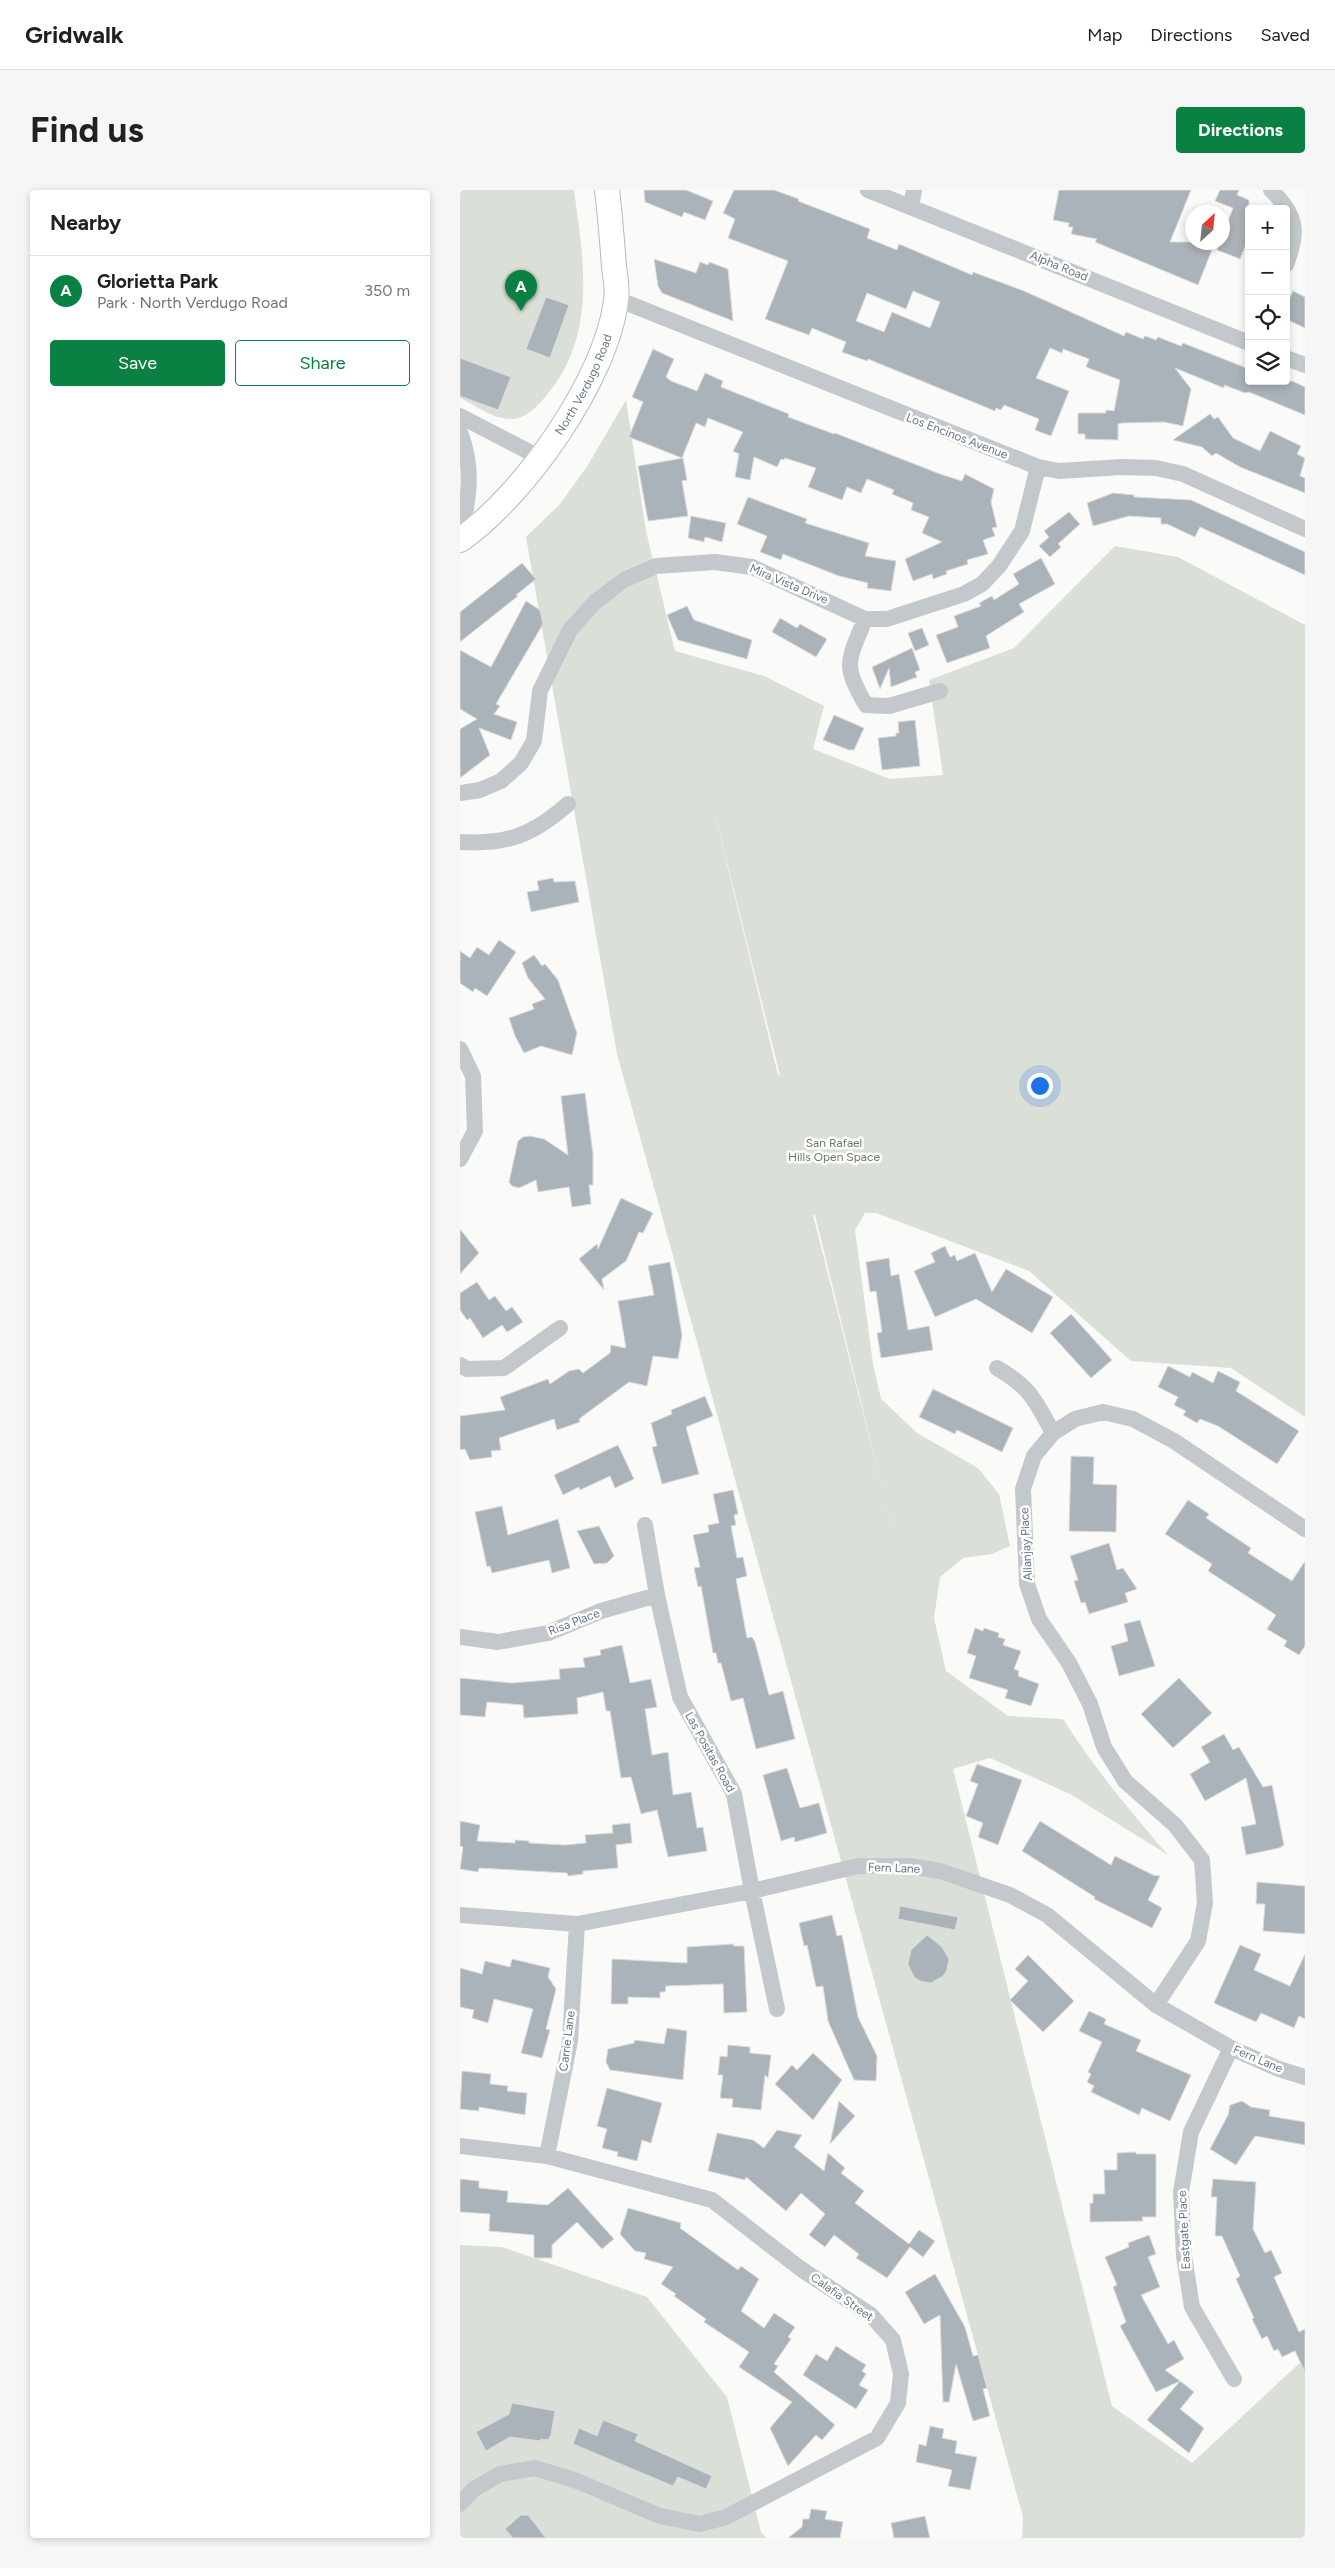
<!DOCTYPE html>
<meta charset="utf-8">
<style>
body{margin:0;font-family:Figtree,sans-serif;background:#f6f6f6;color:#202124}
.controls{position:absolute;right:15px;top:15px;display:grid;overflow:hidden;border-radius:5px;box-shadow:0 2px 8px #0003}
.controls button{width:45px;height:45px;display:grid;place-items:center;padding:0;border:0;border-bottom:1px solid #e0e0e0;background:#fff;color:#202124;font:25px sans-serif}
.compass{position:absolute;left:725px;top:15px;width:45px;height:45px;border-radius:50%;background:#fff;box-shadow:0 2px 8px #0003;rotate:27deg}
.you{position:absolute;left:579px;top:895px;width:18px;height:18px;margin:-12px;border:4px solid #fff;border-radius:50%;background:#1a73e8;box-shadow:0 0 0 8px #1a73e833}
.badge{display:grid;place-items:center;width:32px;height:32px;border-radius:50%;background:#0b8043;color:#fff;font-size:16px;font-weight:700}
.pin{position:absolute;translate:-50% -41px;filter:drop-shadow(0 1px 2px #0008)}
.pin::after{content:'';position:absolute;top:26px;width:18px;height:15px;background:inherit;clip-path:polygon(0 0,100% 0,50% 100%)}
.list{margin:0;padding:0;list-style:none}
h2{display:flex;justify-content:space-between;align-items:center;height:65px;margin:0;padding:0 20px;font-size:21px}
h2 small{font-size:16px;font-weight:400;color:#757577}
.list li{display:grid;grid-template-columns:32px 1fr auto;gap:15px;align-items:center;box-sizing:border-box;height:70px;padding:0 20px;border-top:1px solid #e0e0e0}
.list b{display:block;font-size:19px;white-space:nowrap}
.list p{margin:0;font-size:16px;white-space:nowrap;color:#757577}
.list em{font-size:16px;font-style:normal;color:#757577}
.actions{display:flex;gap:10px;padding:15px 20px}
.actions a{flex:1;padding:11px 0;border:1px solid #0b8043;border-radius:5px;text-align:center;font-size:18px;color:#0b8043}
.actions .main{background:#0b8043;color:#fff}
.icon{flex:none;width:28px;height:28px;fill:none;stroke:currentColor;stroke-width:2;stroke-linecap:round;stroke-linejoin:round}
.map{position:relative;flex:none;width:845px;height:2348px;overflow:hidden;border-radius:5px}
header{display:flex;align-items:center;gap:30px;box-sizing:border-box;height:70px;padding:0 25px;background:#fff;border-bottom:1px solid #e0e0e0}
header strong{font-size:24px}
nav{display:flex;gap:28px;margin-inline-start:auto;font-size:18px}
.intro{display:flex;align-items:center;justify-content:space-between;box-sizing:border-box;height:120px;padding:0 30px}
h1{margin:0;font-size:35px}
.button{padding:12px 22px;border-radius:5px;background:#0b8043;color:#fff;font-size:18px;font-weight:700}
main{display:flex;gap:30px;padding:0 30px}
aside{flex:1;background:#fff;border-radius:5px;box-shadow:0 2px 8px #0003}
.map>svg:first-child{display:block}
.green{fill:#dadfd7;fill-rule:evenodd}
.building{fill:#aab3b9;stroke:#dcdcda;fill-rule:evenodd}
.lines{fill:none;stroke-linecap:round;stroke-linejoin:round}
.secondary-casing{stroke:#b3babf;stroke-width:26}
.minor{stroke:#c3c8cc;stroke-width:16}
.secondary{stroke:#fff;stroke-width:24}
.labels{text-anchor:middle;stroke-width:5;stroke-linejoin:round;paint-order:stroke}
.street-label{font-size:12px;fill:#657683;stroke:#fff}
.park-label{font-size:12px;fill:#687a64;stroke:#fff}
</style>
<header>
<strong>Gridwalk</strong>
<nav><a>Map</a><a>Directions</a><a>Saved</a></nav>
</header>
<div class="intro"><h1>Find us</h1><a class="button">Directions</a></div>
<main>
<aside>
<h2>Nearby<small></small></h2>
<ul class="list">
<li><span class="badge">A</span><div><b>Glorietta Park</b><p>Park · North Verdugo Road</p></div><em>350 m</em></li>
</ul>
<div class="actions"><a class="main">Save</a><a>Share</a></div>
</aside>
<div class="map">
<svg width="845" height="2348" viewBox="0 0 845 2348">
<rect width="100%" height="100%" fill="#fafaf8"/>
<path class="green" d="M0 0H114C124 72 137 146 86 206 78 216 65 229 52 229 34 230 15 215 0 208Z
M166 210 186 341 215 461 304 486 364 516 353 559 430 589 483 585 469 490 554 458 655 356 718 367 845 435V1227L771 1178 671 1171 569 1081 416 1023H405L395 1040 413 1174 421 1209 457 1243 518 1278 539 1304 550 1356 532 1364 503 1368 480 1387 474 1428 486 1481 548 1526 603 1529C634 1578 670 1621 708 1665L610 1604 530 1568 493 1579 652 2216 732 2273 845 2168V2348H562L563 2327 157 864 66 347 100 314 128 275ZM251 608 320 885V886L318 885ZM353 1025H355L433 1342V1341Z
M0 2055 42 2057 187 2107 267 2207 301 2342 306 2348H0Z"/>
<path class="building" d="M184 0H226L253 11 245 30 224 22 222 27 185 12Z
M274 0H314L339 9 338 11 410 39 407 48 437 60 439 54 512 85 513 82 564 101 664 146 666 142 683 149 685 146 696 150 698 147 721 156 723 153 789 179V191H832L845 197V225L789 202 785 203 764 195V198L715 178 731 199 723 236 704 232 662 233 658 234V250L625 249V244H618V223H646V220L654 221 660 190 626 177 629 169 603 159 602 163 590 158 576 188 609 201 591 246 575 240 579 229 544 215 541 220 536 218 535 221 408 169 407 171 382 162 386 152 352 138 349 145 305 129 328 71 268 48 275 29 263 23ZM453 101 480 112 470 138 432 122 424 142 396 131 407 103 446 119Z
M599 0H731L710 52H755L738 95 635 52 637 49 611 44 613 37H608L609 33 593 30Z
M760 0H779L777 5 789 10V47L780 69 757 60 760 52H762V46L773 18 755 11Z
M194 69 236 83 240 72 248 75 249 72 268 79 273 131 202 103 198 96Z
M833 101 845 107V138L826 129V116Z
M86 107 109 115 90 168 66 159Z
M193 159 214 169 206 187 211 191 237 201 245 183 263 191 261 197 329 224 328 227 374 244 375 243 480 284 502 291 505 284 534 299 531 312 537 337 532 338 535 346 523 350 528 364 507 370 508 374 486 381 487 384 473 389 472 384 453 391 445 369 482 352 462 343 469 327 451 320 453 313 432 304 434 300 407 289 401 303 387 297 382 310 348 297 356 278 325 268 324 270 321 269 317 277 294 267 290 290 275 287 279 264 273 261 283 242 248 228 245 237 236 233 222 268 169 247 183 212 172 207Z
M0 168 51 187 38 220 0 206Z
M750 224 754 229 758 227 773 248 800 261 810 241 841 256 837 264 845 268 840 286 845 288V303L780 277 756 263 752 266 742 257 713 250Z
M223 268 227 290 222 291 228 326 188 331 178 276Z
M653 303 674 305V307L731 310 845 362V385L740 337 735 347 707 334H701V328L669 326 633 336 627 313Z
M288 307 347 329 345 333 409 353 405 366 436 371 431 401 407 398 408 393 379 386 323 364 321 370 300 362 307 346 277 334Z
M609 322 620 334 598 354 601 357 590 367 579 356 589 347 584 341Z
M231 326 266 333 262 352 245 347 244 352 228 348Z
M581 368 595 394 559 414 564 422 526 446 530 458 487 473 476 445 498 437 494 426 521 416 519 413 532 406 534 410 559 394 553 384Z
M62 373 76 389 56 405 58 406 0 452V422Z
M66 411 80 420 83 434 36 514 40 516 34 524 57 532 51 550 19 538 30 565 0 588V539L17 529 0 519V460L31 477Z
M227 416 234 430 292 450 287 469 218 450 207 425Z
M320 428 337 438 340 434 367 449 356 467 312 442Z
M462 438 469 455 455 461 448 443Z
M452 458 460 480 455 482 457 487 431 497 429 478 420 499 412 477Z
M374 525 404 538 394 560H389L363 550Z
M455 530 460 576 422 580 418 548 436 546V543H439L438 532Z
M93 688 94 692 115 691 119 712 71 722 67 702 79 700 77 691Z
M39 750 56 762 27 806 15 798 13 802 0 793V761L10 768 17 757 29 765Z
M74 765 82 776 85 774 98 790 117 843 112 865 81 856 64 863 55 846 49 828 74 819 72 814 85 809 68 788 62 773Z
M125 903 133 964V995H129L131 1014 112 1017 109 997 78 1002 76 990 59 998 52 996 49 992 58 951 63 947 70 946 84 949 108 965 101 906Z
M161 1008 193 1023 183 1043 179 1042 166 1071 142 1089 144 1100 119 1069 137 1054 138 1059Z
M0 1039 19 1063 0 1084Z
M485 1056 490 1067 495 1065 497 1071 515 1063 532 1102 546 1079 593 1107 572 1143 516 1109 475 1127 454 1081 475 1072 471 1063Z
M429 1068 431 1086 439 1084 448 1140 469 1136 473 1160 421 1168 417 1143 422 1142 416 1101 410 1102 406 1072Z
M210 1072 222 1145 218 1169 193 1166 187 1196 169 1192 119 1229 120 1232 97 1240 94 1229 39 1248 41 1260 31 1261 32 1267 10 1270 5 1259 0 1260V1226L45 1220 40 1207 88 1189 90 1194 109 1181 119 1179 123 1183 150 1163 151 1155 166 1158 158 1111 194 1105 188 1076Z
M17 1092 29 1110 35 1106 46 1121 52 1117 63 1132 47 1142 42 1135 23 1148 10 1128 7 1130 0 1120V1103Z
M611 1124 652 1170 631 1188 590 1143Z
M708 1176 730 1187 732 1182 753 1193 758 1181 780 1192 776 1201 839 1241 817 1274 758 1236 740 1229 737 1233 723 1225 726 1221 714 1215 718 1207 698 1197Z
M473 1199 553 1238 542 1262 497 1240 495 1244 459 1227Z
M245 1206 253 1226 226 1237 239 1284 202 1294 192 1257 197 1256 191 1233 212 1224 211 1220Z
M158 1255 174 1289 155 1298 150 1286 120 1300 119 1297 103 1305 94 1285Z
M611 1266 634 1267 633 1294 657 1295 656 1342 609 1341Z
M273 1300 278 1324 274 1325 276 1335 271 1336 277 1368 283 1367 287 1386 276 1389 287 1448 292 1447 295 1452 309 1505 323 1501 335 1549 296 1559 283 1508 271 1511 261 1473H258L256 1463H253L241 1396 238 1397 234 1378 240 1377 233 1345 249 1342 248 1335 259 1333 253 1304Z
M728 1310 749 1324 746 1328 791 1358 788 1363 832 1391 845 1371V1456L839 1465 824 1456 827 1451 807 1439 816 1425 748 1381 752 1374 705 1344Z
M42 1316 48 1345 98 1329 110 1378 92 1383 89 1370 32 1383 30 1376 27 1377 15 1322Z
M139 1336 154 1366 147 1373 134 1374 117 1341Z
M649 1353 657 1380 663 1378 677 1399 665 1403 668 1412 629 1424 625 1412 621 1413 614 1391 618 1390 610 1366Z
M680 1430 695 1476 659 1486 651 1456 668 1451 664 1434Z
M515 1438 523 1441 524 1438 539 1443 538 1447 545 1449 543 1455 561 1461 554 1479 559 1481 558 1486 579 1494 571 1516 545 1508 548 1500 509 1488 516 1466 507 1463Z
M162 1455 170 1493 191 1489 197 1517 185 1519 192 1565 208 1562 213 1605 231 1602 237 1638 243 1637 247 1661 208 1667 197 1620 181 1624 171 1587 161 1588 150 1521H146L143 1502 117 1508 118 1524 64 1528 63 1515 27 1512 25 1527 0 1525V1488L52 1493 100 1489 99 1479 125 1477 123 1468 141 1465 140 1460Z
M719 1488 752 1523 713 1558 681 1524Z
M764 1544 773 1560 779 1557 803 1597 812 1595 824 1655 819 1658 786 1665 781 1637 796 1634 786 1588 745 1611 730 1584 750 1572 741 1557Z
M517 1574 562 1590 538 1655 518 1647 523 1633 506 1626 518 1594 510 1591Z
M327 1578 340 1618 359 1613 367 1643 335 1652 334 1647 321 1651 303 1585Z
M0 1631 20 1635 17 1651 55 1653V1650L69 1651V1653L105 1655 126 1653 125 1645 153 1643 152 1635 170 1633 172 1653 156 1655 158 1678 123 1681V1684L108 1686 107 1683 19 1678 18 1682 0 1679 3 1657 0 1656Z
M580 1631 651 1675 655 1666 693 1685 700 1686 688 1710 702 1718 692 1738 634 1709 635 1707 562 1661Z
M797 1692 845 1696V1744L803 1741 805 1714H796Z
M440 1716 498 1727 495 1740 438 1729Z
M372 1725 377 1746 382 1745 398 1827 417 1866 416 1891 394 1890 368 1831 363 1796 356 1797 347 1755 344 1756 339 1733Z
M467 1745 482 1757 489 1769 487 1780 483 1786 471 1793 460 1791 454 1787 448 1774 451 1760Z
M273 1754 274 1756H284L287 1822 264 1823 263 1794 206 1796 205 1802H200V1808L168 1807V1814H151L152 1769 227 1773V1757Z
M780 1755 801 1764 794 1780 830 1796 845 1764V1829L839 1826 834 1838 801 1823 796 1832 754 1813Z
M568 1765 614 1811 583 1842 550 1810 568 1791 555 1779Z
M52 1769 90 1778 88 1787 96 1799 86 1839 90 1840 82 1868 61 1863 73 1819 34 1809 28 1833 12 1828 14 1820 0 1817V1778L22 1784 25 1771 50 1777Z
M629 1821 646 1829 644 1834 681 1850 676 1861 731 1885 710 1931 682 1918 679 1925 631 1902 634 1896 627 1892 631 1884 628 1882 642 1852 619 1841Z
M207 1838 227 1841 223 1890 150 1880 146 1872 148 1859 174 1853 175 1850 204 1854Z
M268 1855 290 1857V1863L311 1865 308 1888 305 1885 301 1920 272 1917 273 1909 260 1908 263 1885H258L260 1866 267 1867Z
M353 1863 382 1890 353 1930 315 1894 332 1875 337 1880Z
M2 1881 31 1884 30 1894 48 1896 47 1901 67 1903 65 1925 19 1917V1921L0 1919Z
M147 1898 202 1913 191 1953 182 1950 177 1971 157 1966 158 1962 142 1958 147 1939 137 1936Z
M379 1911 395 1926 370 1954Z
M782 1911 791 1917 810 1920 809 1926 845 1932V1955L795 1946 776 1975 750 1959 768 1925 770 1915Z
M317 1940 342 1945 334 1957 364 1981 368 1963 385 1978 381 1983 404 2001 395 2013 449 2054 459 2040 475 2051 463 2067 450 2057 427 2088 396 2068 399 2064 374 2045 365 2057 349 2045 365 2024 341 2003 326 2021 286 1987 285 1990 248 1981 257 1943 293 1950 304 1958Z
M676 1962V1964H696V2027H682L683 2031 630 2032V2013H633V2004H645L644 1980H657V1963Z
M0 1989 19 1991V1998L48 2001 47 2012 88 2015 108 1998 154 2049 142 2059 117 2032 92 2055V2068H74V2045L29 2041 30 2024 0 2022Z
M753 1989 796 1992 793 2039 805 2063 811 2060 822 2083 814 2087 839 2142 845 2139V2182L835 2161 822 2167 818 2159 814 2161 807 2146 802 2149 792 2129 794 2128 776 2089 780 2086 762 2046H755L757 2007H751Z
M168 2018 221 2033 220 2038 278 2080 281 2076 299 2089 281 2121 304 2138 314 2123 335 2137 328 2147 331 2149 314 2174 318 2176 314 2182 375 2235 362 2250 356 2245 328 2276 310 2238 332 2212 279 2177 289 2162 244 2132 246 2129 214 2106 216 2104 201 2094 213 2077 184 2069 186 2063 175 2061 160 2044Z
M689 2045 696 2064 688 2067 700 2097 681 2105 708 2154 714 2150 724 2169 705 2180 720 2191 696 2202 660 2136 666 2132 653 2097 657 2095 645 2067 669 2057 668 2053Z
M475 2084 505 2137 513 2166 518 2165 527 2198 523 2199 530 2226 513 2231 496 2174 489 2212H483L480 2125 464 2134 445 2102Z
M376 2156 406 2175 402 2181 406 2184 399 2195 408 2200 396 2219 343 2185 356 2164 367 2171Z
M720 2191 734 2202 720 2219 744 2238 729 2263 687 2230Z
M52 2213 95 2221 91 2245 88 2250 81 2249V2251L50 2247 26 2261 16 2242 49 2224Z
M143 2230 178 2244 175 2251 252 2286 246 2299 218 2287 213 2296 113 2254 119 2238 137 2246Z
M470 2236 484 2239 482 2248 497 2251 495 2263 517 2267 510 2300 488 2296 492 2280 456 2272 459 2254 466 2256Z
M351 2319 367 2321 365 2329 383 2332 380 2348H328L342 2337 343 2329H349Z
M61 2325H68L86 2348H53L45 2339Z
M465 2326 470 2348H434L431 2333Z"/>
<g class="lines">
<defs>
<g id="secondary">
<path id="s1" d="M0 350C64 306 147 188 156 110 158 99 155 86 154 76 152 50 150 25 147 0"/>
</g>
</defs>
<use href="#secondary" class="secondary-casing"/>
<path class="minor" d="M408 0 789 153
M811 0C837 25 839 41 826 75
M451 17 454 0
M157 109 578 277 599 281 662 277 696 278 723 284 845 339
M826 168 845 175
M0 226 79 267
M0 242C15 281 8 310 0 350
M405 429C389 470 381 474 406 515L429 516 480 501
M0 603 20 600 41 591 61 573 74 551 80 501 110 440 135 412 164 390 196 376 255 372 292 377 405 429H427L504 404 522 394 539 376 562 341 578 277
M0 652C47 655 73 645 108 614
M0 859 13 886 15 941 0 969
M0 1175 7 1179 44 1178 100 1138
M537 1178C570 1197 575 1210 593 1243
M185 1335 197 1405 220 1507 274 1604 292 1701 317 1819
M0 1447 38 1452 88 1443 141 1421 197 1405
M0 1725 117 1734 292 1701 398 1676H449L480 1681 550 1705 587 1725 696 1815 771 1858 819 1879 845 1887
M696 1815 738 1751 745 1713 742 1670 715 1635 665 1591 644 1557 630 1514 609 1473 579 1429 567 1394 563 1299 574 1266 593 1243 615 1229 643 1222 673 1229 714 1251 845 1339
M771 1858 731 1942 721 2002 724 2066 732 2117 774 2189
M0 1956 87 1966 252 2010 341 2079 411 2125 433 2150 441 2184 438 2213 417 2248 266 2327 240 2334 200 2326 117 2291 75 2278 40 2284 14 2299 0 2314
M87 1966 110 1851 117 1734"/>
<use href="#secondary" class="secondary"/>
</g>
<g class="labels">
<g class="street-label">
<text transform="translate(599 76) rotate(22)" y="4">Alpha Road</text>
<text dy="4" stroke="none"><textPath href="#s1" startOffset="201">North Verdugo Road</textPath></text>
<text transform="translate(497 246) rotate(21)" y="4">Los Encinos Avenue</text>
<text transform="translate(329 394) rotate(23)" y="4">Mira Vista Drive</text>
<text transform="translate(566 1354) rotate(-93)" y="4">Allanjay Place</text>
<text transform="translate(114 1432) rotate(-21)" y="4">Risa Place</text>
<text transform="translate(250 1562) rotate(61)" y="4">Las Positas Road</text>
<text transform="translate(434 1678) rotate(2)" y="4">Fern Lane</text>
<text transform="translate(107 1851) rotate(-83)" y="4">Carrie Lane</text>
<text transform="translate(798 1869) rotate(23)" y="4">Fern Lane</text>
<text transform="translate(724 2040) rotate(-93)" y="4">Eastgate Place</text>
<text transform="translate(382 2107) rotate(35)" y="4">Calafia Street</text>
</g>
<g class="park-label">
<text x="374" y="957">San Rafael<tspan x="374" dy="14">Hills Open Space</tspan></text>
</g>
</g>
</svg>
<div class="controls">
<button>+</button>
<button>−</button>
<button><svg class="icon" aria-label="locate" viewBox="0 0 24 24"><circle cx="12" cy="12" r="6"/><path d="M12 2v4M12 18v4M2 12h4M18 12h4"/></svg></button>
<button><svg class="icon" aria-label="layers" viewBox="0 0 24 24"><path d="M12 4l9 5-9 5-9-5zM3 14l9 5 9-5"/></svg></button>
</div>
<svg class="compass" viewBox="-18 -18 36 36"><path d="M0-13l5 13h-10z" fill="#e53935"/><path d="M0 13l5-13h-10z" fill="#757577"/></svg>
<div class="you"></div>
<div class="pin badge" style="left:61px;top:121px">A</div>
</div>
</main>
